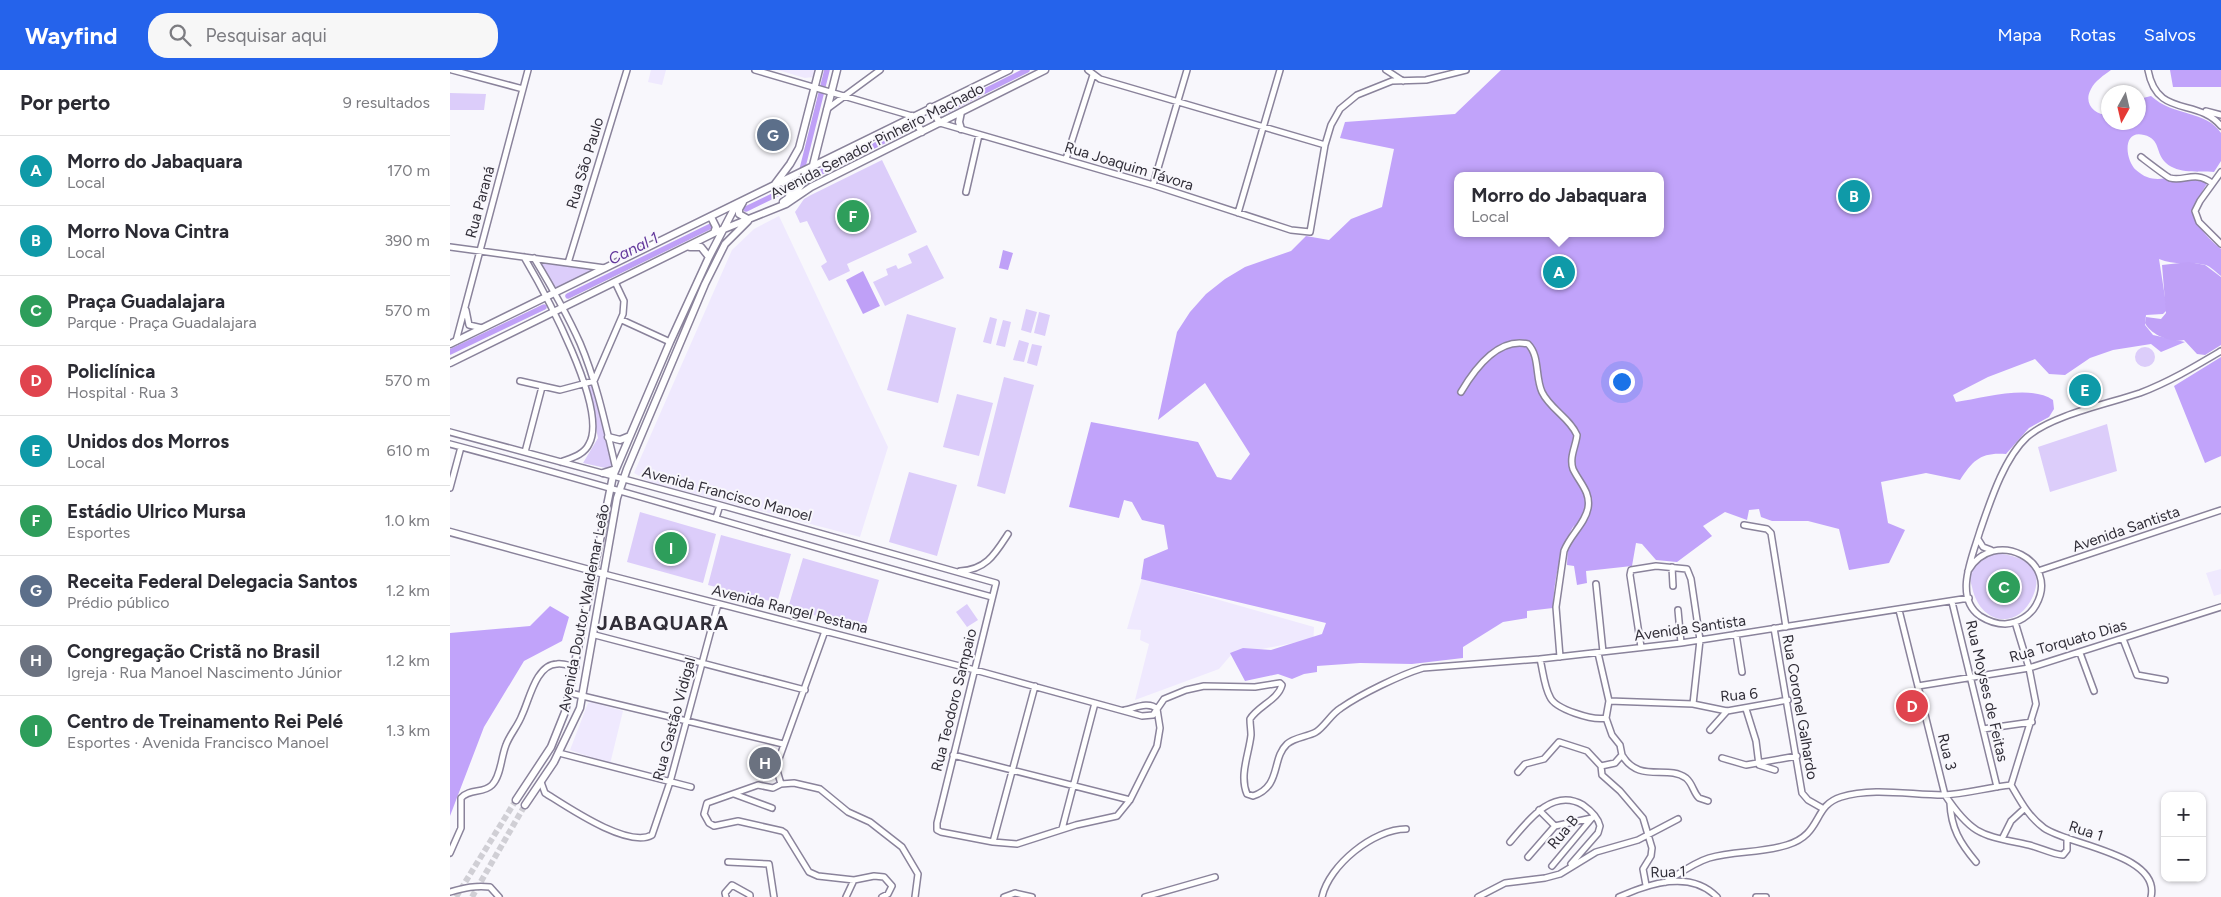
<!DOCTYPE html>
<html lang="pt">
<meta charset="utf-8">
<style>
body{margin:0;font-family:Figtree,sans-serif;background:#f7f7f7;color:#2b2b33}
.controls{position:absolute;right:15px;bottom:15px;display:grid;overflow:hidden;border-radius:10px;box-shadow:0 1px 4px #0004}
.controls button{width:45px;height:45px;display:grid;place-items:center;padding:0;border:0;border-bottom:1px solid #e1e1e2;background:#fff;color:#2b2b33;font:25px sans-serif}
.compass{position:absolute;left:1651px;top:15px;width:45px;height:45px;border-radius:50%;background:#fff;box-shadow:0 1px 4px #0004;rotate:188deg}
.you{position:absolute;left:1171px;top:311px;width:18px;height:18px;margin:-12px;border:4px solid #fff;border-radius:50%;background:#1a73e8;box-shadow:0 0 0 8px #1a73e833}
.badge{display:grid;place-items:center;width:32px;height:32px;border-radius:50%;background:#2563eb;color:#fff;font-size:16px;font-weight:700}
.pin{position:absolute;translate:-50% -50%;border:2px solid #fff;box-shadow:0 1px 5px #0006}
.popup{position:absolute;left:1004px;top:102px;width:210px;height:65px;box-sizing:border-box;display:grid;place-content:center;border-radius:10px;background:#fff;filter:drop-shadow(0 1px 4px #0005);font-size:16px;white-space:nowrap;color:#7c7c81}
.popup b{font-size:19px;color:#2b2b33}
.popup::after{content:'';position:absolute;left:50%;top:100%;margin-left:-10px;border:10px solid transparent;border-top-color:#fff}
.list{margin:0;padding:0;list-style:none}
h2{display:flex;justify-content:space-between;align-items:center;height:65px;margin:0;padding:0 20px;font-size:21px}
h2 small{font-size:16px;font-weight:400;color:#7c7c81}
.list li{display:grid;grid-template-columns:32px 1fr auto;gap:15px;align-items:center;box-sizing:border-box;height:70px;padding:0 20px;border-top:1px solid #e1e1e2}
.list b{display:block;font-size:19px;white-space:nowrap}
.list p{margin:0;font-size:16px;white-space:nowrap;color:#7c7c81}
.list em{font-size:16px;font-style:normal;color:#7c7c81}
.icon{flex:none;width:28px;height:28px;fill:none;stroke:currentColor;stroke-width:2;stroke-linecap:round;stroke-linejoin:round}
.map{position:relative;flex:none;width:1771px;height:827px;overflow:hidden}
header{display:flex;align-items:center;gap:30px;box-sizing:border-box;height:70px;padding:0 25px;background:#2563eb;color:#fff}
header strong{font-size:24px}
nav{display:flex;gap:28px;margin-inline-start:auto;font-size:18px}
.search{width:350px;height:45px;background:#f7f7f7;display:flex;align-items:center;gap:12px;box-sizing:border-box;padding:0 18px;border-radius:20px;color:#7c7c81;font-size:19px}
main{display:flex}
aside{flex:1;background:#fff}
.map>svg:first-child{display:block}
.built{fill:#efe9fe}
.green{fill:#dccdfa}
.forest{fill:#c1a3fa;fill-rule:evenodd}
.water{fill:#bfa0f7}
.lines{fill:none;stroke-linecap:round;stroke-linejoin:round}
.canal{stroke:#bfa0f7;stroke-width:5.5}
.major-tunnel{stroke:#d0cfd5;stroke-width:6;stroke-dasharray:6 3;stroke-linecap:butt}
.minor-casing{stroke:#8a839b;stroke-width:8}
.major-casing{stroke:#8a839b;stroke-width:9}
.minor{stroke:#fff;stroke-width:5}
.major{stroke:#fff;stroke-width:6}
.labels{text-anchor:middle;stroke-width:4;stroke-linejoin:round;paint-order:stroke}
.street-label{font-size:15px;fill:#312e38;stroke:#f8f7fc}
.water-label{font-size:16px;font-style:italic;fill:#63389c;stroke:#f8f7fc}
.district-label{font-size:20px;font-weight:bold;letter-spacing:1px;fill:#312e38;stroke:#f8f7fc}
</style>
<header>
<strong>Wayfind</strong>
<div class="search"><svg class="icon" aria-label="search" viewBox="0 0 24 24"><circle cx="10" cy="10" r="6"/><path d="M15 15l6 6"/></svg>Pesquisar aqui</div>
<nav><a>Mapa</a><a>Rotas</a><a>Salvos</a></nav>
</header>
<main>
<aside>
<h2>Por perto<small>9 resultados</small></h2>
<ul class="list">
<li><span class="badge" style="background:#0f9aa8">A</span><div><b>Morro do Jabaquara</b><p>Local</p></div><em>170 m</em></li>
<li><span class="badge" style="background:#0f9aa8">B</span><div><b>Morro Nova Cintra</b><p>Local</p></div><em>390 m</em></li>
<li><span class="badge" style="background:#2e9e5b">C</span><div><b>Praça Guadalajara</b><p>Parque · Praça Guadalajara</p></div><em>570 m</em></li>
<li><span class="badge" style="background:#e0444e">D</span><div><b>Policlínica</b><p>Hospital · Rua 3</p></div><em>570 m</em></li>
<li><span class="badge" style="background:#0f9aa8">E</span><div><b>Unidos dos Morros</b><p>Local</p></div><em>610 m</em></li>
<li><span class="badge" style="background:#2e9e5b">F</span><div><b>Estádio Ulrico Mursa</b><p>Esportes</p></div><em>1.0 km</em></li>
<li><span class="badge" style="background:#5c6f8a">G</span><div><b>Receita Federal Delegacia Santos</b><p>Prédio público</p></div><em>1.2 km</em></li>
<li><span class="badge" style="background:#6b7280">H</span><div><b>Congregação Cristã no Brasil</b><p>Igreja · Rua Manoel Nascimento Júnior</p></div><em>1.2 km</em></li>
<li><span class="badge" style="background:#2e9e5b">I</span><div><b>Centro de Treinamento Rei Pelé</b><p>Esportes · Avenida Francisco Manoel</p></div><em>1.3 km</em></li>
</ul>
</aside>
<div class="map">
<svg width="1771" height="827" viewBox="0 0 1771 827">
<rect width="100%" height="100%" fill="#f8f7fc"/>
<path class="built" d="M201 0H216L212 15 198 12Z
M328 0H368L363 7 355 8Z
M329 146 438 377 410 467 200 412 184 403 282 180 304 159Z
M1771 499V524L1764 526 1756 503Z
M692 508 864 557 863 578 848 572 781 585 769 599 685 630 699 574 690 570 691 560 677 559Z
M141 632 173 641 160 694 120 680 138 633Z"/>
<path class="green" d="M0 23 36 24 34 40H0Z
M432 90 467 162 397 194 400 201 379 211 371 196 377 192 357 151 350 153 345 142 354 129 361 125Z
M477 175 494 208 435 236 423 212 438 205 436 199 446 195 448 199 462 193 458 184Z
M87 190 152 199 106 220Z
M576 239 587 242 581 263 571 260Z
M589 242 600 245 595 266 584 263Z
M457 244 506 258 488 333 437 320Z
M540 247 547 249 541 274 533 272Z
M553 250 561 252 555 277 546 275Z
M569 270 579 273 574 292 563 290Z
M582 274 592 276 587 296 577 293Z
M1685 287a10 10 0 1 1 20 0a10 10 0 1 1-20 0Z
M554 307 584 315 555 424 527 416Z
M137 316H143L163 396 160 399 133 393 148 368Z
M507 324 543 333 529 386 493 377Z
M1657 354 1667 401 1600 422 1588 377Z
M459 402 507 415 487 486 439 472Z
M190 442 266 464 253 513 177 492Z
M271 465 341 484 327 533 258 515Z
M1543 483C1571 485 1596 495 1583 526 1568 561 1530 555 1522 517 1520 510 1518 501 1523 495 1527 489 1537 486 1543 483Z
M353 488 429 510 415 559 338 538Z
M517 534 528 550 517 557 506 542Z"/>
<path class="forest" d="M1051 0H1661C1654 5 1645 11 1641 19 1633 33 1644 45 1658 45V52H1688L1689 29 1701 26C1724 47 1756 40 1771 63V91L1764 102C1749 101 1728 104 1716 93 1705 83 1711 69 1694 65 1672 59 1675 90 1686 100 1706 118 1721 103 1744 105 1749 106 1754 110 1758 112 1738 142 1743 156 1771 179V206C1767 203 1760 196 1756 195 1741 191 1724 196 1709 189L1717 240 1713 244 1696 245 1695 255 1703 265 1735 272 1711 282 1701 274 1663 280 1640 288 1615 305 1599 304 1585 289 1538 307 1503 325 1506 332C1534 328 1580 314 1603 330L1604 339 1599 347 1579 358 1556 384C1531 382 1523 390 1510 410L1476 403 1431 412 1438 453 1455 460 1439 493 1399 500 1389 459 1358 451H1322L1311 447 1309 439 1299 440 1297 450 1275 442 1253 456 1262 466 1227 492 1206 490 1192 474 1186 473 1182 496 1136 501 1137 513 1127 515 1124 496 1117 495 1118 474 1124 455C1110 480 1104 509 1103 538L1077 541V548L1053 552 1013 577V588L962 594 910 593 867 596V602L854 604 842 609 828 604 795 611 780 583 793 578 821 580 872 564 876 553 691 509 694 489 718 479 714 455 692 450 682 432 674 430 669 448 619 437 641 352 748 372 767 407 781 410 800 384 755 313 708 350 727 262 740 242 756 224 775 209 795 197 841 181 856 166 879 170 901 149 932 137 944 79 890 68 895 52 1005 44ZM1008 106H1210V163H1008Z
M1720 0H1771V17H1723Z
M1771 287V386L1755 393 1724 316Z
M100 536 119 547 112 571 74 591 34 657 0 746V563L80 556Z"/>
<path class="water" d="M553 180 563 183 558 200 549 198Z
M1739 192 1755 195 1771 207V275L1755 285 1747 284 1734 270C1721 273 1701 265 1695 253L1696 247 1711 249 1716 243 1712 195Z
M413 201 430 236 413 244 396 210Z"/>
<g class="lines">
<path class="canal" d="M493 42 577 0
M352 100 377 0
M371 102 458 59
M296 139 333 121
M118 226 261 156
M0 282 94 237"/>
<path class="major-tunnel" d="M6 827 66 730
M22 827 75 735"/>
<defs>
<path id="minor" d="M2 0 73 19
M305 0 462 46
M638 0 650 9 875 75
M936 0 953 11
M1698 0C1707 49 1747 27 1771 56
M377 39 430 0
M1756 41 1771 45
M490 53 703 115 841 160 860 162 875 75 881 55 890 39 907 25 942 11 976 10 1016 0
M1691 87C1695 90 1717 107 1720 108 1734 112 1745 100 1762 113
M616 89 643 5
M1771 102 1750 131 1745 141 1749 152 1771 174
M703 115 737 0
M516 122 529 65
M788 143 830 0
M0 177 155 198
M74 187C94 221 159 339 139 374 134 385 121 388 111 392
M84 188C101 216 117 244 130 273 147 313 156 357 166 399
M118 193 177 0
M16 240 19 255 32 258
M172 250 220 272
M6 271 78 0
M70 311 110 320 144 311 173 244 174 231 165 212
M1011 322C1024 300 1048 267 1078 274 1090 286 1085 307 1092 322 1100 339 1120 348 1127 365 1126 376 1119 387 1123 399 1129 412 1141 422 1138 438 1135 454 1120 465 1114 481L1106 537 1110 587
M0 362 270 435 546 513 487 753V760L491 762 543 772 567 774 626 755 667 746 680 730 707 676 710 658 707 639
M0 374C182 422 361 478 542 527
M75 382 92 317
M0 418 11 377
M266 448 270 435
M1294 455 1317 459 1321 463 1336 557
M1528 469 1533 477 1541 480
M1222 497 1223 516
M510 501C536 500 545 484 558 464
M1518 501C1544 456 1611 491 1586 535 1580 546 1568 553 1555 554 1546 554 1538 551 1530 546 1503 527 1523 485 1530 461 1540 432 1554 388 1577 367 1602 345 1658 334 1690 323 1719 312 1744 297 1771 281
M1588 501 1771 440
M154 504 525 600 692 646 703 645 714 629 736 620 754 616 805 617 830 613 832 615C828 630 808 636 800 649 800 655 801 660 801 665 799 684 789 705 797 724L803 726C832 716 821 689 837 674 845 667 857 667 866 662 875 656 881 644 891 638 911 624 950 605 973 598L1090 589 1231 573 1519 528
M1146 514 1153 582
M1502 532 1547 717
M1228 540 1231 573
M1449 540 1495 725C1523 767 1533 765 1579 775 1591 778 1602 784 1613 785L1617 780V768
M1324 558 1352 723 1358 730 1372 738
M1286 564 1292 602
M145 565 355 620
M1673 569 1687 605 1715 610
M1191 577 1180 505 1181 500 1206 496 1237 499 1241 509 1250 570 1243 634
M1148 583 1159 631 1156 648 1162 665 1170 675 1172 685 1165 693 1151 696
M1630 583 1644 621
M1090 589C1093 601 1094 616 1100 627 1105 639 1143 651 1156 648
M1468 616 1579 598 1771 537
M120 623 333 674
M1159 631 1243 634 1277 641 1338 630
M1296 639 1306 671 1309 695 1325 700
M675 640C685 638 699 631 707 639
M1533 659 1582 652
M1260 660 1277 641
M109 683 241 717
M503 685 680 730
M1172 685C1189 714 1217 694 1236 708 1243 714 1243 722 1249 728L1258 731
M1272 688 1296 695 1347 686
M1151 696 1152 705 1170 721 1193 748 1202 778 1201 786 1193 799 1196 815
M1068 702 1075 694 1094 689 1109 672 1137 681 1151 696
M91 712 95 723C116 736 178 779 202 765L220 712 268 534
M331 714 326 697 375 561
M1561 715C1571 732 1578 746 1594 758 1617 775 1711 784 1701 827
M1561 715 1586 634 1579 598 1565 552
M284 724 322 738
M1500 733C1501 758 1510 773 1526 792
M1089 740 1105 756
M612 759 645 633
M1552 769 1561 751 1574 739
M543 772 585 616
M1060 772C1077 752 1102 717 1133 735 1140 740 1148 747 1150 756L1148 763 1121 794
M0 783 11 758V728C20 718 33 724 42 715 51 706 51 687 56 675 60 664 68 656 72 645 79 631 86 594 107 594 113 593 120 596 126 597
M1078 787 1105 756 1142 748
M278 792 319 794 324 827
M1102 796 1142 748
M404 810 368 806 359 802 335 763 332 761 288 751 264 756 259 753 254 744 257 733 308 715 323 718 331 714 344 713 370 719 398 742 420 752 452 777 468 804 465 827
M1216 812C1230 803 1243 793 1259 788 1284 781 1312 783 1337 775 1373 764 1362 736 1391 727 1423 717 1461 725 1493 725 1516 724 1539 717 1561 715
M0 822C14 818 26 815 40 817L49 827
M276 827 275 823 282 815 300 825V827
M396 827 404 810 424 806 434 807 442 816 438 824 432 827
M554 827 565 823 582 827
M695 827 765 807
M872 827C879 795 924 759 956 759
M1028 827 1055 813 1095 808 1110 804 1146 782 1188 770 1228 749
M1169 827C1198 814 1240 799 1267 827
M1306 827H1316"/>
<path id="major" d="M480 37 490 53
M511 42 509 52 511 59
M462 46 472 62
M331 112 340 117 339 127
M325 114 340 94 349 78 369 0
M293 132 289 139V144L298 149
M333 132 344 124 361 103 387 0
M261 147 266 157 264 163
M240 177H251L259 187
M0 274 559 0
M0 293 264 163 336 134 361 117 595 0
M158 367 170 370 180 366
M153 403 166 399
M0 462 154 504
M66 730 101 677 115 642 163 406 220 272 259 187 286 135
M75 735 104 692 130 638 167 428 177 399 255 214 275 174 298 151"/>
</defs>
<use href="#minor" class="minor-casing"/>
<use href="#major" class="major-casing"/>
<use href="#minor" class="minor"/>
<use href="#major" class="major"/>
</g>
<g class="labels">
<g class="street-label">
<text transform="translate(427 71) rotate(-27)" y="5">Avenida Senador Pinheiro Machado</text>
<text transform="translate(135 93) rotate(-73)" y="5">Rua São Paulo</text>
<text transform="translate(679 96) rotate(17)" y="5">Rua Joaquim Távora</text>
<text transform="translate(30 132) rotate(-75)" y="5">Rua Paraná</text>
<text transform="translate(277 424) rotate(15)" y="5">Avenida Francisco Manoel</text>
<text transform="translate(1676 459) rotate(-19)" y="5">Avenida Santista</text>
<text transform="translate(134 538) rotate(-79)" y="5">Avenida Doutor Waldemar Leão</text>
<text transform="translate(340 539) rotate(14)" y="5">Avenida Rangel Pestana</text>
<text transform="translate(1240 558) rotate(-8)" y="5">Avenida Santista</text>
<text transform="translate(1618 571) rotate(-16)" y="5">Rua Torquato Dias</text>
<text transform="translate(1537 621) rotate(77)" y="5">Rua Moyses de Feitas</text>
<text transform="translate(1289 625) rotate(-5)" y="5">Rua 6</text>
<text transform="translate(504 630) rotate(-76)" y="5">Rua Teodoro Sampaio</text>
<text transform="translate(1350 637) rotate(80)" y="5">Rua Coronel Galhardo</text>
<text transform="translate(224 649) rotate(-75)" y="5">Rua Gastão Vidigal</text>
<text transform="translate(1497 682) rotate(76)" y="5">Rua 3</text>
<text transform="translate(1636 761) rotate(18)" y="5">Rua 1</text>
<text transform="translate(1113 762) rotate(-50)" y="5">Rua B</text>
<text transform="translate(1218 802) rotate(-2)" y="5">Rua 1</text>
</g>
<g class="water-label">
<text transform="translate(183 178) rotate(-26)" y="6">Canal 1</text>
</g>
<g class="district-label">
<text x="213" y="560">JABAQUARA</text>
</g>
</g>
</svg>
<div class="controls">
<button>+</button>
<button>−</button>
</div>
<svg class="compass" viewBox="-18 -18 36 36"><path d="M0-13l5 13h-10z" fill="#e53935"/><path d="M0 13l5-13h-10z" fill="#7c7c81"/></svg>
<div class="you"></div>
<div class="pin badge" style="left:1109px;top:202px;background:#0f9aa8">A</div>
<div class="popup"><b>Morro do Jabaquara</b>Local</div>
<div class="pin badge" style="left:1404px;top:126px;background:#0f9aa8">B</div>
<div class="pin badge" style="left:1554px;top:517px;background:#2e9e5b">C</div>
<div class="pin badge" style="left:1462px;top:636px;background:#e0444e">D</div>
<div class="pin badge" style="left:1635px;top:320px;background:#0f9aa8">E</div>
<div class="pin badge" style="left:403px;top:146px;background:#2e9e5b">F</div>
<div class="pin badge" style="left:323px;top:65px;background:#5c6f8a">G</div>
<div class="pin badge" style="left:315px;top:693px;background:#6b7280">H</div>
<div class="pin badge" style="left:221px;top:478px;background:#2e9e5b">I</div>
</div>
</main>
